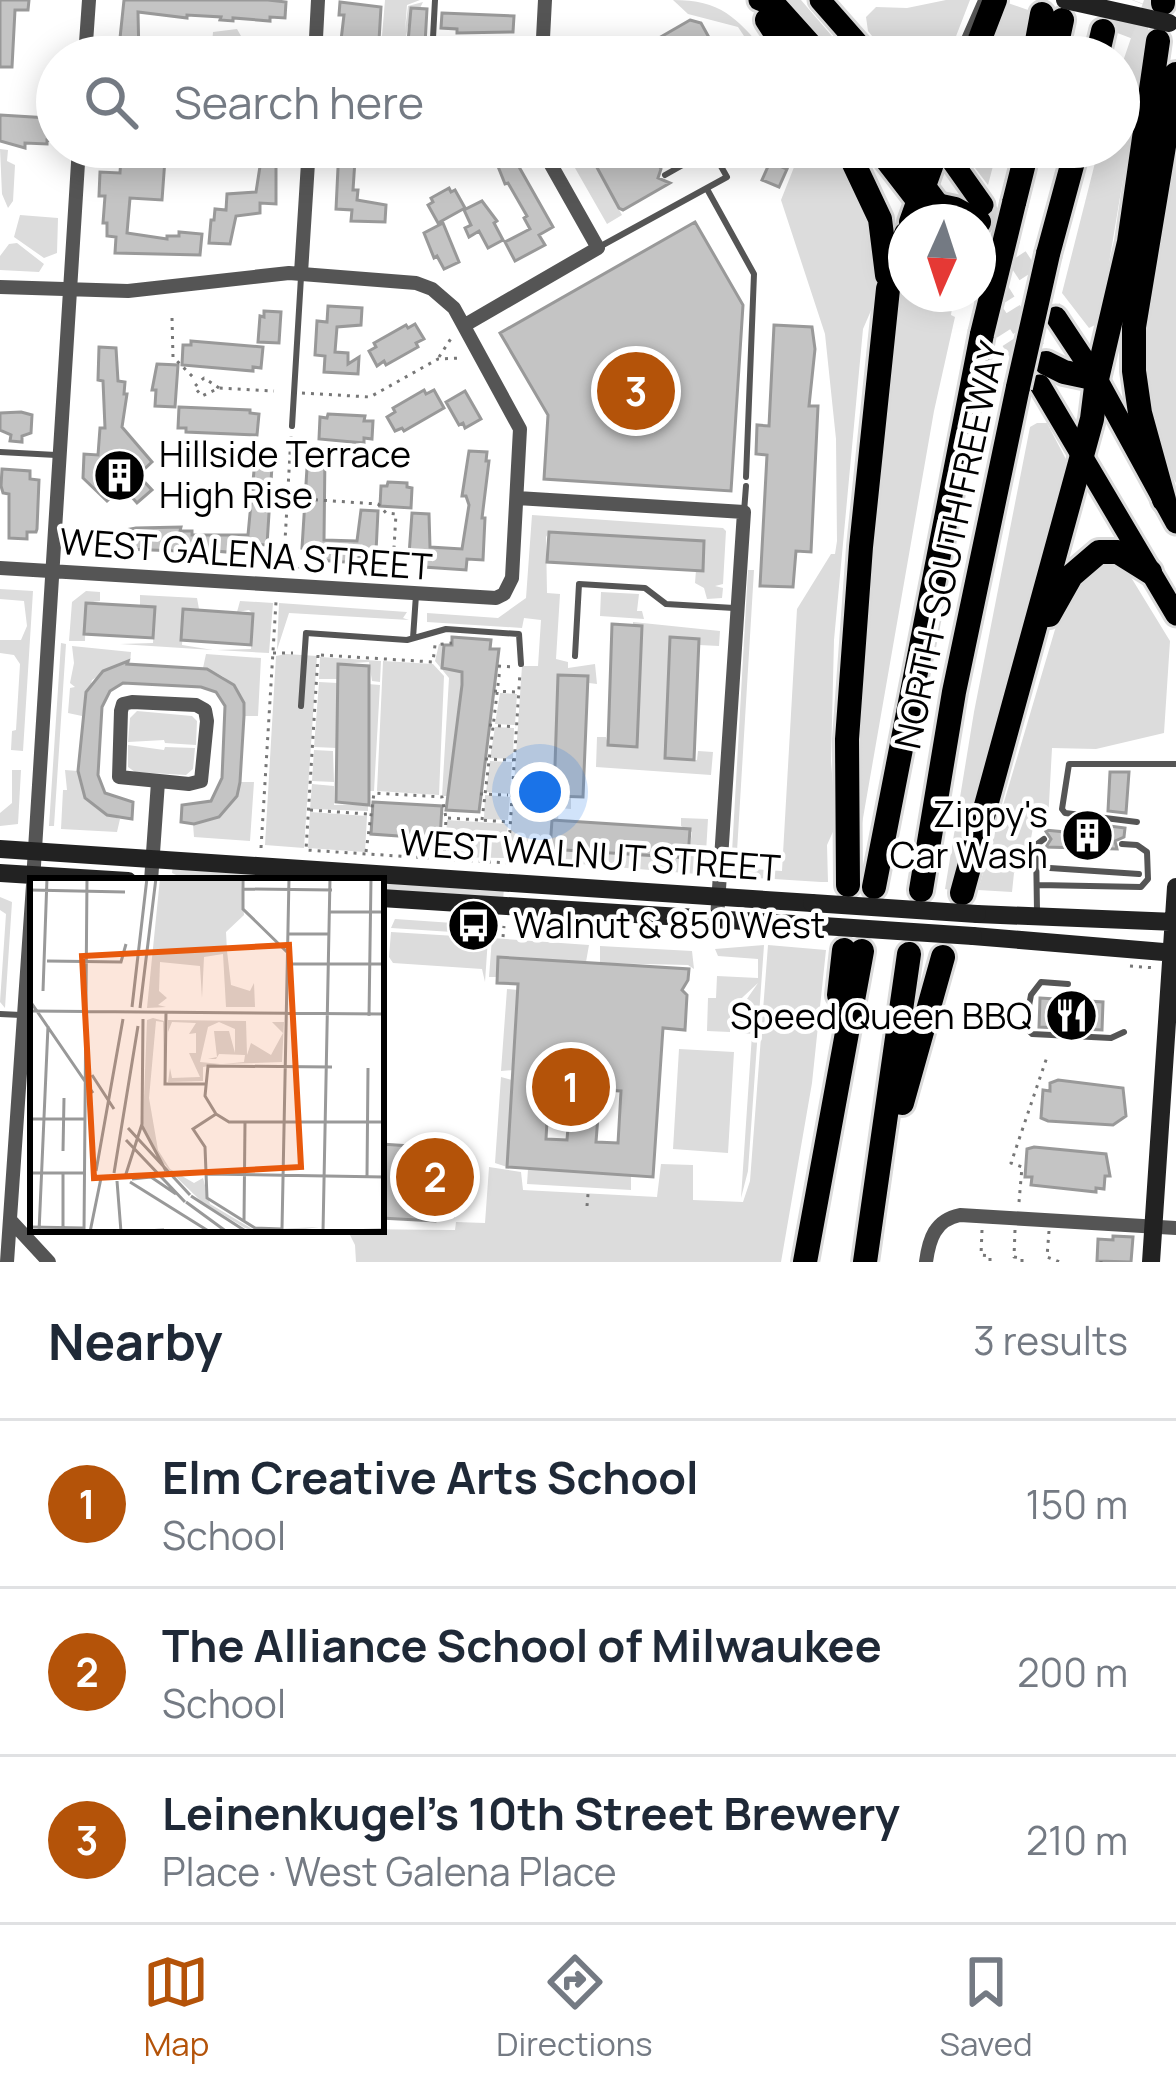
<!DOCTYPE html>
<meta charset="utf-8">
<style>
body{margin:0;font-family:Manrope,sans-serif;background:#f6f6f7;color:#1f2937}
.compass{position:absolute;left:888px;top:204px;width:108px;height:108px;border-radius:50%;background:#fff;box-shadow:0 6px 30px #0003;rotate:183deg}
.you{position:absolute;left:540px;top:792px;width:42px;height:42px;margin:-30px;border:9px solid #fff;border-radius:50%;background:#1a73e8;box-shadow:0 0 0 18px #1a73e833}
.badge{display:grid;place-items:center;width:78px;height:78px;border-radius:50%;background:#b45309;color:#fff;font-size:39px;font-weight:700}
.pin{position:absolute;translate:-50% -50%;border:6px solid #fff;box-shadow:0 3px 12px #0006}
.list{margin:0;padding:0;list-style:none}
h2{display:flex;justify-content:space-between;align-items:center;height:156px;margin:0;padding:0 48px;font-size:51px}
h2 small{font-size:39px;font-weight:400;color:#747a83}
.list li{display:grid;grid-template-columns:78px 1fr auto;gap:36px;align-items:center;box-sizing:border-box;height:168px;padding:0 48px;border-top:3px solid #e0e1e3}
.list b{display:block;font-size:45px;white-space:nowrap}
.list p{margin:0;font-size:39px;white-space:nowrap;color:#747a83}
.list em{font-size:39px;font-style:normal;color:#747a83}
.icon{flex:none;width:66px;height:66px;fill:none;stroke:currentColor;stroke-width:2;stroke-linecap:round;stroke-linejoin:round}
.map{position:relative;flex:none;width:1176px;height:1262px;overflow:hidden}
.search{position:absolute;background:#fff;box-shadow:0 6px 30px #0003;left:36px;right:36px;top:36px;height:132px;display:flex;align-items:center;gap:30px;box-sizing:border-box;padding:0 42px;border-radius:66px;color:#747a83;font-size:45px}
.sheet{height:660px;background:#fff}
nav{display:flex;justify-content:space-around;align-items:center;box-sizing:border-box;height:168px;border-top:3px solid #e0e1e3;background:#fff;font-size:33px;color:#747a83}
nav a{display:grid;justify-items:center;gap:6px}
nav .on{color:#b45309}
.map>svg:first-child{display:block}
.green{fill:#dcdcdc}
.building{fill:#c4c4c4;stroke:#999;stroke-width:3;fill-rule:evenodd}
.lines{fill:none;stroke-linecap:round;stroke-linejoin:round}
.primary-tunnel{stroke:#d9d9d9;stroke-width:21;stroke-dasharray:21 10;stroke-linecap:butt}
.highway-tunnel{stroke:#d9d9d9;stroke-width:24;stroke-dasharray:24 12;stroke-linecap:butt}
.primary-casing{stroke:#dbdbdb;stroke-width:27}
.highway-casing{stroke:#dbdbdb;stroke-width:30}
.path{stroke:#777;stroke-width:3;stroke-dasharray:3 6;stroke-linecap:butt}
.lane{stroke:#555;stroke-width:6}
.street{stroke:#555;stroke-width:14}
.secondary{stroke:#222;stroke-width:18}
.primary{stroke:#000;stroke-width:21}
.highway{stroke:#000;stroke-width:24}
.highway-bridge-casing{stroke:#dbdbdb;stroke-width:30;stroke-linecap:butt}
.secondary-bridge{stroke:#222;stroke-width:18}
.highway-bridge{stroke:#000;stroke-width:24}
.labels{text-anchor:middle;stroke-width:9;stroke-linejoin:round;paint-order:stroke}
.poi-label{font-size:36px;fill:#000;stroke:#fff;text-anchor:start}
.street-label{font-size:36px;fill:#000;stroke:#fff}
.inset-road{fill:none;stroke:#999;stroke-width:3}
.view{fill:#e8590c;fill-opacity:0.15;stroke:#e8590c;stroke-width:6}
.inset-edge{fill:none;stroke:#000;stroke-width:6}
</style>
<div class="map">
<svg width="1176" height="1262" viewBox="0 0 1176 1262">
<rect width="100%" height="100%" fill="#fff"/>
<path class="green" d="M385 0H420L407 5 405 31 408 6 423 2 420 8H411L406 37 382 36Z
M673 0C724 0 738 20 770 57H758L738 27 688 14Z
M786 0H801L850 57H837Z
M946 0H970L948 57H889L868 31 866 17 876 7 907 8Z
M1144 0H1153L1099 323 1089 328 1062 293 1099 147H1119V73Z
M1005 2 1031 11 1021 57H984Z
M237 29 249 50 246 57H211L213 32Z
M563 147H602L594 163 622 215 607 224Z
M802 147H830L856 192 868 225 874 224 879 292 863 329 834 640 831 761 836 825 827 845 828 882H821L742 877 732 875 731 870 748 570H754L736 868 782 871 797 609 831 554H835L837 541 836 439 825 334 781 200Z
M959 147H998L988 185Z
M0 149 8 150 7 161 15 165 13 201 8 208 2 194Z
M1176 161V483C1117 382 1160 269 1176 161Z
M20 215 58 218 57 253 44 258 14 237Z
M17 243 44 264 39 272 0 270V256L9 244Z
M906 255V294H954L951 315 955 317 934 411 859 841 863 674 896 300Z
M1037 423H1047L1070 467 998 711 975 823 955 891 945 889 974 712 1030 427Z
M532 515 723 528 726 531 723 584 715 586 723 588 722 598 707 599 704 588 695 583 696 570H703L704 541 549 532 546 537 547 593 560 594 556 659 568 662V668L595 664 597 684 589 683V676L558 675 554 795 571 797V809L559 808 558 820H552L550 849 688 858 692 832 681 826V818L708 819 705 869 697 874 509 858 522 666H538L541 620 524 618 522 628 427 622V613L498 618 526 598Z
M1109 560V565L1129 574 1170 641 1164 733 1096 749 1052 748 1048 822H1034L1027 860 1014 873 1012 892 978 890 1064 599 1074 583Z
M0 589 33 591 23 751 11 750 12 731 16 730 20 664 14 655 0 653V640H21L27 626 24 601 0 599Z
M86 591 100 592V601L86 603 85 641H69L72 602Z
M601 592 639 594 637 611H642L644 619 600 616Z
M140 595 197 598 199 609H184L182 645 213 650 120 644 153 643 155 607 140 606Z
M240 601 273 603 269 653 217 650 251 649 253 614 249 610 237 612Z
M279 603 407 612 403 618 409 620 289 613 277 650Z
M633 622 720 631 719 646 699 645 698 639 670 638 665 758 697 760 698 751 713 752 711 775 596 767 597 737H606L608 745 637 746 642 626 633 625Z
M61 643 66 644 54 826H49Z
M439 644H452L444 646V670L464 672 449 796H442L449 678 435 661Z
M72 646 131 652 130 664 116 665 92 680 82 716 68 713 70 688 75 687 70 683 74 663Z
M206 654 261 658 258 716H244C243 689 228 675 203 668Z
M286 654 317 656 304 848 265 845 276 656Z
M320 657 381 661 380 682 372 681 369 662 338 664 337 679H319Z
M383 661 433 664 444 676 439 795 377 791Z
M319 682 337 683V748L314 747Z
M368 684 380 685 374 791H368Z
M500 693 517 694 515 725 495 724Z
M137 711 192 716 197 721 196 745 165 743 164 740 128 742 130 718Z
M495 727 514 728 513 759 490 758Z
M128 745 164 750 165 747 195 748 193 769 186 775 135 772 128 767Z
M314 750 333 751 334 782 312 781Z
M490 761 512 762 510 794 486 792Z
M12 770H21L18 824 0 826V813L12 803Z
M65 770 78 771C81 798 94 812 120 819L117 832 61 829 63 790H67Z
M240 782H254L250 841 194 837 193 824C219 820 234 809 240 782Z
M312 784 334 786V805L368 804V811L310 809Z
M485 795 510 797 508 820 484 819Z
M310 812 367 816 365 852 308 848Z
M447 820 508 824 504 858 445 857Z
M173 865 257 871V881H188L172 873Z
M263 871 504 887 503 902 381 894V881H262Z
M0 897 12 902 5 1008 0 1002 6 914 0 910Z
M395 919 453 923 452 932 391 928Z
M391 932 488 938 485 982 482 969 393 963 389 957Z
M492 938 589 945 586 962 499 957 497 977H489Z
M764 945 748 1171 741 1198 752 1034 735 1032C736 1012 747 999 758 983L730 1009V1032L707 1031 708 998H716L717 976 758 978V959L718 956 715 949Z
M768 945 826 950 812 1083 781 1262H356L355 1245 347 1229 455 1230 456 1222 485 1223 489 1167 521 1172 523 1190 657 1197 661 1164 693 1165V1200L743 1202 750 1181Z
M600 946 692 951 694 969 688 965 600 963Z
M507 989 518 990 513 1070 501 1071Z
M679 1049 734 1052 728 1153 673 1149Z
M501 1077 512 1080 507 1167 495 1163Z
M528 1169 631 1175V1190L527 1184Z"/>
<path class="building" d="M0 0H29L28 10H15L12 67H0Z
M124 0H268L286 2 285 18 270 17V21L233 18V21L220 20 221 17 187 15V18L138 12 139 57H118Z
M340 2 381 7 378 57H339L344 15H339Z
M411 8 427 9 425 44 408 42Z
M442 13 514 16 513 32 457 33V29L441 28Z
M690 20 701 23 717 52 708 57H626Z
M0 115 48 118V122H54L53 141 47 140V144L25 143V148L0 141Z
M263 147H276V204L260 203V213L236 216 230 244 209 243 211 220H214L215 209 226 210 227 194 256 192Z
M339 147H383V162L355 160 353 190H358L357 200 386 205 385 222 351 221 352 210 336 209Z
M603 147H649L661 169 658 178 670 183 623 210 619 208 594 162Z
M510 151 553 227 539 235 545 245 515 261 505 242 530 229 524 218 527 216 508 183 505 184 495 159Z
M121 156 165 159 162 200 130 198 127 233 167 239V236H179V232L202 234 200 255 115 253 116 237 107 236V223H103L105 196H99L100 172 120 173Z
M770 162 787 169 779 187 762 180Z
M449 188 451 192 455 190 465 208 438 223 428 205 433 202 431 198Z
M482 201 497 221 494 223 503 240 488 248 479 231 469 237 465 228 471 225 464 210Z
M695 222 743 305 731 491 544 479 548 415 500 333Z
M443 223 459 262 444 269 437 256 434 258 424 233Z
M328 306 362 308 361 325 337 327 335 352 348 353V364L359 357 358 374 324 372 325 356 315 355 317 321 327 322Z
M264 311 281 312 279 343 258 342 260 316 264 317Z
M415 324 424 339 416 343 418 347 386 365 384 361 377 366 369 351 376 347 374 343 406 325 408 328Z
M774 325 812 327 815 349 809 406H818L811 552 796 551 793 587 760 586 767 455 756 454 757 425 769 426Z
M191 341 263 347 261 368 253 367V371L182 365 183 345H191Z
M99 347 116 348 118 381 125 382 124 394H127L122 427 152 462 138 475 152 490 137 503 123 487 107 501 83 478 84 454 98 455 100 428H105L103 381 98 380Z
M157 364 178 365 175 407 155 406 156 390H152Z
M424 390 426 394 434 390 444 408 404 431 402 428 395 431 387 417 395 412 393 408Z
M465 391 481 419 465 428 463 423 459 425 446 402Z
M179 407 250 410V413L259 414 257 435 186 432V428H178Z
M21 412 32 415 31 433 22 436V442L10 441 11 435 0 430V413Z
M328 414 365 416 364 421H373L372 439 364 438V443L319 439 320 417 327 418Z
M256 449 273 450 267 545 251 544V554L178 548V551L124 549 125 530 136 528 181 527 180 531H192V535H248Z
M469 451 487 452 486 461H489L482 518H485L483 560 467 559 466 570 424 567V556L409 555 412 513 429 514 430 547 462 549 469 505 466 496H462Z
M308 452 325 454 324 540 357 541 361 510 378 511 376 552 360 551 359 563 317 560V549L302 548Z
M2 469 30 471V479L39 480 37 529 36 532H27V539L9 538V494L3 493 1 486Z
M388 482 407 483V487L412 488 411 508 380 506 381 486H387Z
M549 532 704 541 703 571 547 562Z
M86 603 155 607 153 638 84 634Z
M183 609 253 614 251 645 181 640Z
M612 624 642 626 637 747 608 745Z
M452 637 491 640 490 649H499L479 812 446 810 462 685V672L442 668 444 645H452Z
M670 637 699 639 694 760 665 758Z
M128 661 127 664 207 669 234 685 244 703V716L240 782 237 796 219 817 194 824 181 822 182 805 211 801 222 778 225 706 216 692 201 687 123 683 110 691 102 707 98 775 105 793 133 802 132 819 107 815 85 798 78 771 86 692 103 671Z
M338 664 369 666V805L336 802Z
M558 675 588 676 583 797 554 796Z
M1110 772H1129L1126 813 1108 811Z
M373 802 442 806 440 839 371 834Z
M552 820 690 829 688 858 550 849Z
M1087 823 1125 828 1124 837 1115 841 1117 849 1046 847 1051 839 1045 830 1066 832V826L1087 828Z
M498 957 689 969 688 980 682 990 687 995 685 1030 663 1028 653 1177 507 1167 518 984 497 983ZM549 1086 571 1088 567 1140 546 1139ZM600 1090 621 1091 618 1143 596 1142Z
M1040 998 1103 1002 1102 1030 1039 1027Z
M1058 1080 1123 1088 1126 1116 1113 1125 1048 1121 1041 1118 1043 1090 1050 1091V1083Z
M381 1144 440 1148 437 1191 451 1192 450 1212 436 1211 435 1221 381 1218Z
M1034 1147 1106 1154 1110 1176H1105L1104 1189 1096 1188V1192L1031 1185 1032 1177H1025L1027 1149Z
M1113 1236 1133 1237 1131 1262 1097 1261 1098 1239 1113 1240Z"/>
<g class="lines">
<path class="primary-tunnel" d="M983 205 1056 317
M978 258 1035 349
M978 288 1040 385"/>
<path class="highway-tunnel" d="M1120 34 1133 0"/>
<defs>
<path id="primary" d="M759 0 778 7 823 57
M820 0 870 57
M875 147 933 222
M896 147 952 222
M942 147 983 205
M1056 317 1097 379 1176 523
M1040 385 1176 615"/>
<path id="highway" d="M1163 3V0
M767 20 791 57
M973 57 995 0
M1034 57 1042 14
M1054 57 1062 20
M1097 57 1103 31
M846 147 880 219 887 275
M918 201 955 209 979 222
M1014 203 1028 147
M911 222 938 147
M1048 254 1077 147
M1046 363 1064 372 1097 379
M1164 500 1140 413 1134 371V327L1176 74
M1049 615 1071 576 1099 552H1118L1150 572
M848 885 847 739 861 547 888 289 906 234
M874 887 982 334
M921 890 954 692 1018 387
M962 893 1092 419 1097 379 1129 242 1158 41
M839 995 844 950
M902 1103 943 957
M805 1262 862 951
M865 1262 909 954"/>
</defs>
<use href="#primary" class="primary-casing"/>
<use href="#highway" class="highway-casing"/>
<path class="path" d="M172 318 173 357 195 379
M439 357 452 337
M219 388 204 378 194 387 202 396 219 388 274 391
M302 393 370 397 438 359 461 358
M288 498 378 504 386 513 396 514 394 548 377 574
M286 543 298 569
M394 549 402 576
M269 567 285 541 291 436
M273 653H293
M318 655 306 850 444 859
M321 655 433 662 435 645 452 643
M498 666 514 667
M494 691 516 692
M489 725 516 727
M485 759 513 760
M480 794 508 795
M310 810 367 814
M448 818 510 822
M482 820 500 668
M261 848 276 602
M366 852 374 793 442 797 446 818 444 859 508 863
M508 860 520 672
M503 937 504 926
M1130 966 1156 968
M451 1200H454L453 1219
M1019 1202 1022 1167 1011 1163 1048 1054
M587 1206 588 1194
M982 1230 981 1255 990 1256V1262
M1015 1230 1014 1257 1022 1258V1262
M1049 1231 1047 1257 1060 1262
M1101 1262V1261"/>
<path class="lane" d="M432 57 435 0
M956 57 981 0
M427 152V147
M665 175 711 149
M707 189 754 274 746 477
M601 246 727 177 710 147
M292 426 301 277
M0 452 56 455
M744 512 746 486
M413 638 416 595
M575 656 579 584 645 588 666 604 734 608
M301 706 306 633 407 640 446 629 519 634 521 664
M1137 822 1065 813 1062 809 1069 764H1176
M1035 867 1139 874
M1038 885 1141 887 1148 879 1147 852 1137 845 1122 844
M1037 911 1036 845 1044 839
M1068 984 1041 982 1031 995 1025 1027 1032 1034 1111 1038 1124 1032
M0 1014 21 1015"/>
<path class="street" d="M85 57 89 0
M315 57 318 0
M542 57 545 0
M301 273 309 147
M0 287 128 291 289 273 416 283 432 289 454 308 520 429 512 578 504 594 496 598 0 568
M465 325 598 248 541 147
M517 498 744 512 717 919
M132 702 196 705 205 710 207 721 201 781 189 784 119 777 121 711 123 704Z
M33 881 79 147
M151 881 158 782
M12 1222 49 1262
M7 1262 33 885
M926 1262C929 1239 935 1220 960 1215L1176 1228"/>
<path class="secondary" d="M0 849 812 903
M0 873 128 881
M381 898 808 925
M977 914 1176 922
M973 936 1176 953
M1151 1262 1176 887"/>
<use href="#primary" class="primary"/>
<use href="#highway" class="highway"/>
<defs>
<path id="highway-bridge" d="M982 334 1014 203
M1018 387 1048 254"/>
</defs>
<use href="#highway-bridge" class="highway-bridge-casing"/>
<path class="secondary-bridge" d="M1065 0 1169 23
M812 903 977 914
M808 925 973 936"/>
<use href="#highway-bridge" class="highway-bridge"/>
</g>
<defs>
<symbol id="building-disc" viewBox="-11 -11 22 22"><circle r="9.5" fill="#000" stroke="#fff"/><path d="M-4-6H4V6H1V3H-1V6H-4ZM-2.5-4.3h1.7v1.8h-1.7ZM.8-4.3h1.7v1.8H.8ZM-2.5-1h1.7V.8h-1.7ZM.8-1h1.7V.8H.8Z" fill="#fff"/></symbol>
<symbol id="bus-disc" viewBox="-11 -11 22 22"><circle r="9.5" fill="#000" stroke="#fff"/><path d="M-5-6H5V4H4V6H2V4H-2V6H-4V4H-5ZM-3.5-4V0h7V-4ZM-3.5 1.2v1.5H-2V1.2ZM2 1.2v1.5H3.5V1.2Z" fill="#fff"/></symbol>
<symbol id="restaurant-disc" viewBox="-11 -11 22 22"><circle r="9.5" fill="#000" stroke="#fff"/><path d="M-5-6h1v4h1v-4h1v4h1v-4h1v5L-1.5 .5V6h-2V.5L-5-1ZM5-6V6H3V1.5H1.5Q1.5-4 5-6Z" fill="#fff"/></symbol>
</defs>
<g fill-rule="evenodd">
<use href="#building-disc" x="90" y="446" width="59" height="59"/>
<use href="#building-disc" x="1058" y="806" width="59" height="59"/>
<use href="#bus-disc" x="444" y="896" width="59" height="59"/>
<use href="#restaurant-disc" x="1042" y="986" width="59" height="59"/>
</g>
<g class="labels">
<g class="poi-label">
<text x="159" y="467">Hillside Terrace<tspan x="159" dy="41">High Rise</tspan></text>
<text x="1048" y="827" text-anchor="end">Zippy's<tspan x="1048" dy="41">Car Wash</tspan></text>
<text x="513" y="938">Walnut &amp; 850 West</text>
<text x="1032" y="1029" text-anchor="end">Speed Queen BBQ</text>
</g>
<g class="street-label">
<text transform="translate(950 545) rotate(-78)" y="13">NORTH-SOUTH FREEWAY</text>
<text transform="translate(246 554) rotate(4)" y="13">WEST GALENA STREET</text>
<text transform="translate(590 855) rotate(4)" y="13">WEST WALNUT STREET</text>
</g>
</g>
<g transform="translate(30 878)">
<rect width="354" height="354" fill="#fff"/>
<path d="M130 0H211L214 37 196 54 197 73 201 107 220 113 224 105 225 129H196L193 76 174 79 172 120 170 88 130 84 129 113 137 120 128 127 136 129 117 130ZM123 140 134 143V196L133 144 126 143 119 220 128 272 140 291 164 305 173 300 180 326 224 352 289 349 255 354H227L215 350 172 324 141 294 128 278 113 248 117 142ZM138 142 216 143 217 177 221 165 241 177 253 155 242 144H254L252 184 193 186 214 184 215 177 189 176 186 181H178L187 179 184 153H199L205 175V151L189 144 178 149 170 184 190 186 173 189V203L138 204 140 190 142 200 170 199 159 175H166V155L159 156 166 145 142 144 138 154Z" fill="#dcdcdc"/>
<path class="inset-road" d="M213 0V31L257 74M213 11 302 12M0 12 95 14M299 34H354M258 56H299M17 83 91 84 96 66M257 86H354M13 113 17 0M0 123 63 215M102 129 117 0M110 130 126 0M0 133 354 136M136 134 135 206H175M339 138 341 0M62 197 84 231M186 236 163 251 175 269 177 320 225 350 252 351 259 0M186 236 175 218 178 188 302 189M186 236 199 244H354M0 241H55M112 248 136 293M98 250 160 317M96 262 155 324M33 273 34 220M66 293 93 141M0 295H56M84 295 108 148M175 296 354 299M337 298 338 190M95 299 112 246 113 141M102 301 121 299 146 316M87 303 91 354M100 304 180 354M161 318 217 354M156 324 197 354M214 343 215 244M0 349 54 350M9 354 18 148M33 354V295M54 354 57 0M60 354 71 300M95 354 134 352M268 354 354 352M293 354 300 0"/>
<path class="view" d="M259 67 271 289 64 300 52 78Z"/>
<rect width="354" height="354" class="inset-edge"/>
</g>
</svg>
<svg class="compass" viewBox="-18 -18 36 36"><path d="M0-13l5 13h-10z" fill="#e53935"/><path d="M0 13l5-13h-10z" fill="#747a83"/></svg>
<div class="you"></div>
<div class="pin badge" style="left:571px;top:1087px">1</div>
<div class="pin badge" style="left:435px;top:1177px">2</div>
<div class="pin badge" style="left:636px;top:391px">3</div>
<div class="search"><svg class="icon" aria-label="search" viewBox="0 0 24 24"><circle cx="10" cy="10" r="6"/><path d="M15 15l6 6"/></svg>Search here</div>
</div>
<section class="sheet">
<h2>Nearby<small>3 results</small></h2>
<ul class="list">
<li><span class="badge">1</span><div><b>Elm Creative Arts School</b><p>School</p></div><em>150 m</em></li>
<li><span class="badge">2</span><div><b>The Alliance School of Milwaukee</b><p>School</p></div><em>200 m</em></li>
<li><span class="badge">3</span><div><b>Leinenkugel's 10th Street Brewery</b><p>Place · West Galena Place</p></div><em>210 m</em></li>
</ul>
</section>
<nav>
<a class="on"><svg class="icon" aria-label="map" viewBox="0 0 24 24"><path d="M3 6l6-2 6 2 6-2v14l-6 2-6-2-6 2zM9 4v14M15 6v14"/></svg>Map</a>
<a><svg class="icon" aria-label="directions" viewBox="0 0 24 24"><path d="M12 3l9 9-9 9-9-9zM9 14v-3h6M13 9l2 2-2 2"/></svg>Directions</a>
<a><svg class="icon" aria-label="saved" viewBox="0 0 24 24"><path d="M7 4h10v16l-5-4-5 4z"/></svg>Saved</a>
</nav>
